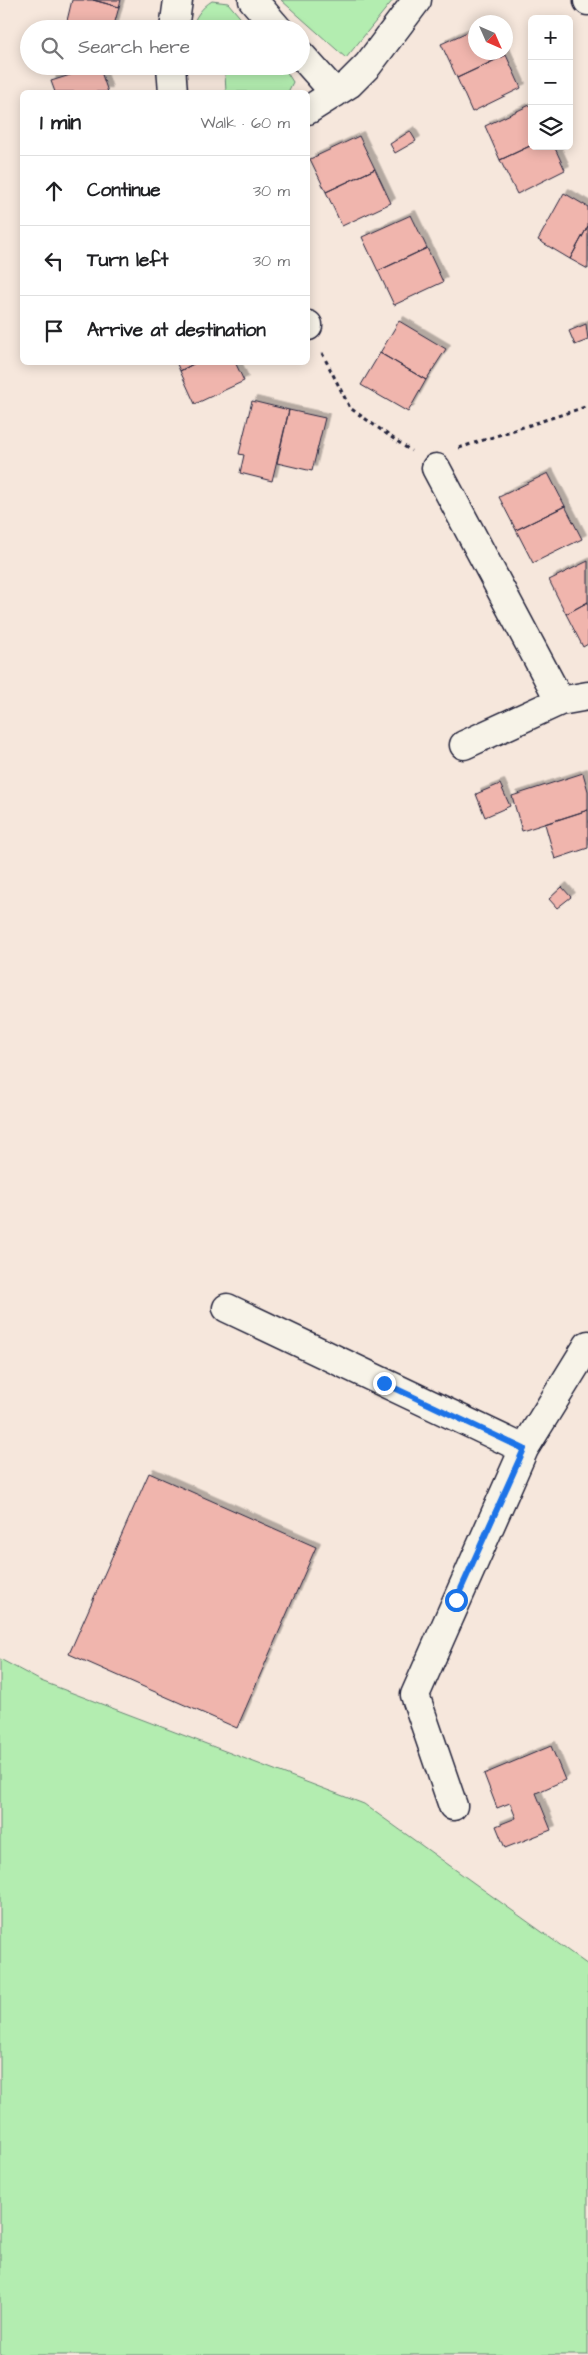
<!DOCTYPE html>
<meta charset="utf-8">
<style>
body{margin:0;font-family:"Architects Daughter",sans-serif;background:#f2f2f2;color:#202124}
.controls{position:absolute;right:15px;top:15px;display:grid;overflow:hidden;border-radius:8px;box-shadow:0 2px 12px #0003}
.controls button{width:45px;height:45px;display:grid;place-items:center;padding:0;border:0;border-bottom:1px solid #e0e0e0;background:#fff;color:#202124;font:25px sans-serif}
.compass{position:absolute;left:468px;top:15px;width:45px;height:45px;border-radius:50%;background:#fff;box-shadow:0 2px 12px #0003;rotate:135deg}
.stop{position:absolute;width:15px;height:15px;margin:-11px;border:4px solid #1a73e8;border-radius:50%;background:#fff}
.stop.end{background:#1a73e8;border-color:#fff;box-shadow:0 1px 5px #0008}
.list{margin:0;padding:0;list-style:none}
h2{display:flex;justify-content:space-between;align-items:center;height:65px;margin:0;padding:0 20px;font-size:21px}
h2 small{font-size:16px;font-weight:400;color:#757577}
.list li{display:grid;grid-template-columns:32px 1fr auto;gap:15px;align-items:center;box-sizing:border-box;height:70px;padding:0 20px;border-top:1px solid #e0e0e0}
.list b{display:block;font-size:19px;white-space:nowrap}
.list em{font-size:16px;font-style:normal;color:#757577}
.icon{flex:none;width:28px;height:28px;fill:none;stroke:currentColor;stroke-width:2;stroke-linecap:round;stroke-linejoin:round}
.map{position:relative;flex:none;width:588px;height:2355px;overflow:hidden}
.search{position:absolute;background:#fff;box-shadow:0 2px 12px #0003;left:20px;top:20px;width:290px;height:55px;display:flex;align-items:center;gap:12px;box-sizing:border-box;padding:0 18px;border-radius:28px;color:#757577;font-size:19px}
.panel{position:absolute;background:#fff;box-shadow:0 2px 12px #0003;left:20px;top:90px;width:290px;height:275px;border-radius:8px}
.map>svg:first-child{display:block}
.green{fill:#b3edb0;stroke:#6a8876}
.building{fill:#f0b5ad;stroke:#22223b;filter:url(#shadow)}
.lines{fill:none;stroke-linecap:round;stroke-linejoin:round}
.minor-casing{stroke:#22223b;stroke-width:31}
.path{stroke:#22223b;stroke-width:3;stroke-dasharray:4 4;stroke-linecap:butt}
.minor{stroke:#f7f3e8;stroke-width:28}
.route{stroke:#1a73e8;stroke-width:6}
</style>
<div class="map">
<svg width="588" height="2355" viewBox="0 0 588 2355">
<defs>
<filter id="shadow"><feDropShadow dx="4.5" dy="-4.5" stdDeviation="0" flood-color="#0004"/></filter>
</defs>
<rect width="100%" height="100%" fill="#f6e7dc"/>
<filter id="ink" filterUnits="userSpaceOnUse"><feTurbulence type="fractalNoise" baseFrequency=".02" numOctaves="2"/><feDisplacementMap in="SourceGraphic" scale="10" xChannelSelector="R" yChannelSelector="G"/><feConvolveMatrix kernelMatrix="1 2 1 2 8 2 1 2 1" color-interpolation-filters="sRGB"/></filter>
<g filter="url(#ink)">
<path class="green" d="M281 0H393L346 58Z
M212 1 228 3 250 29H192C194 18 202 7 212 1Z
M207 66H283L293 82 288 92H226L225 74Z
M0 1659 41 1681 364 1804 588 1965V2355H0Z"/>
<path class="building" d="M72 0H93L119 7 113 29H65Z
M93 0H121L119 7Z
M476 28V52H504L506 55 457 78 441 44Z
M506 55 521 88 472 112 457 78Z
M99 66 108 92H55L51 81Z
M532 104V145L500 160 485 126Z
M410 131 416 141 395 153 390 144Z
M359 136 375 169 326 192 310 159Z
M532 145 554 146 565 170 517 194 500 160Z
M375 169 391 203 342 226 326 192Z
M564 193 588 207V226L570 259 538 240Z
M411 215 427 248 378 271 362 237Z
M588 226V269L570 259Z
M427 248 443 282 394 305 378 271Z
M399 321 446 349 426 380 380 353Z
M586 324 588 340 575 345 569 331Z
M380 353 426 380 408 412 361 385Z
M176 362H197L180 371Z
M197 362H235L244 381 195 404 180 371Z
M252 401 289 410 272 481 240 473 244 455 239 454Z
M289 410 325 418 312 471 277 463Z
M548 473 565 506 516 530 499 497Z
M565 506 582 539 533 563 516 530Z
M588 561V602L566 614 549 580Z
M588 602V644L583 647 566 614Z
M583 773 588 791V810L522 831 512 796Z
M500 784 510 806 485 817 476 794Z
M588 810V848L555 859 545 824Z
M562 887 571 897 557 908 549 899Z
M149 1473 316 1547 237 1728 69 1654Z
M551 1746 565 1780 536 1793 551 1830 505 1848 496 1826 516 1818 510 1803 497 1808 484 1774Z"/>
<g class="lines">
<defs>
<path id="minor" d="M253 0 278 29
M588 0V1
M174 29 178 0
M301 55 335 93
M171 66 173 92
M308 110 349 84 368 65 417 0
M308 325V326
M436 468 560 701
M464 745 560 701 588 696
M227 1308 524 1449
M453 1806 415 1695 524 1449 588 1345"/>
</defs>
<use href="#minor" class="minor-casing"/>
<path class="path" d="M322 353 350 408 411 451
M459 448 588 406"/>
<use href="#minor" class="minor"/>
</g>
</g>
<g class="lines" filter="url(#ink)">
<path class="route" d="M384 1383 524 1449 456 1600"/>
</g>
</svg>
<div class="controls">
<button>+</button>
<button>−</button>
<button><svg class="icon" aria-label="layers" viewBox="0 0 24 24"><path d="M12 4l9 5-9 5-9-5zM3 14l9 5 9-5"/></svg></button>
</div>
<svg class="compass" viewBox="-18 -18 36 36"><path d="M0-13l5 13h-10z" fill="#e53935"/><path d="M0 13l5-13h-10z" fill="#757577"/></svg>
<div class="stop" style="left:456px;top:1600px"></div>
<div class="stop end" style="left:384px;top:1383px"></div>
<div class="search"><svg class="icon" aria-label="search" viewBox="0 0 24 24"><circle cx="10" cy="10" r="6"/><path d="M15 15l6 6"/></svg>Search here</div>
<section class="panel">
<h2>1 min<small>Walk · 60 m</small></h2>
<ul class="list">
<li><svg class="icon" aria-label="ahead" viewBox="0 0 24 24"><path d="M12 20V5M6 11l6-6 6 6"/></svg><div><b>Continue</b></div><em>30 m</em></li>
<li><svg class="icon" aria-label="left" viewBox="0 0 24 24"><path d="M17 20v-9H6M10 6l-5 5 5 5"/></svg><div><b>Turn left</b></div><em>30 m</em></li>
<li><svg class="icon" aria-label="arrive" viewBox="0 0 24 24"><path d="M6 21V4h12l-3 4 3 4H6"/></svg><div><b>Arrive at destination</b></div></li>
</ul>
</section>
</div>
